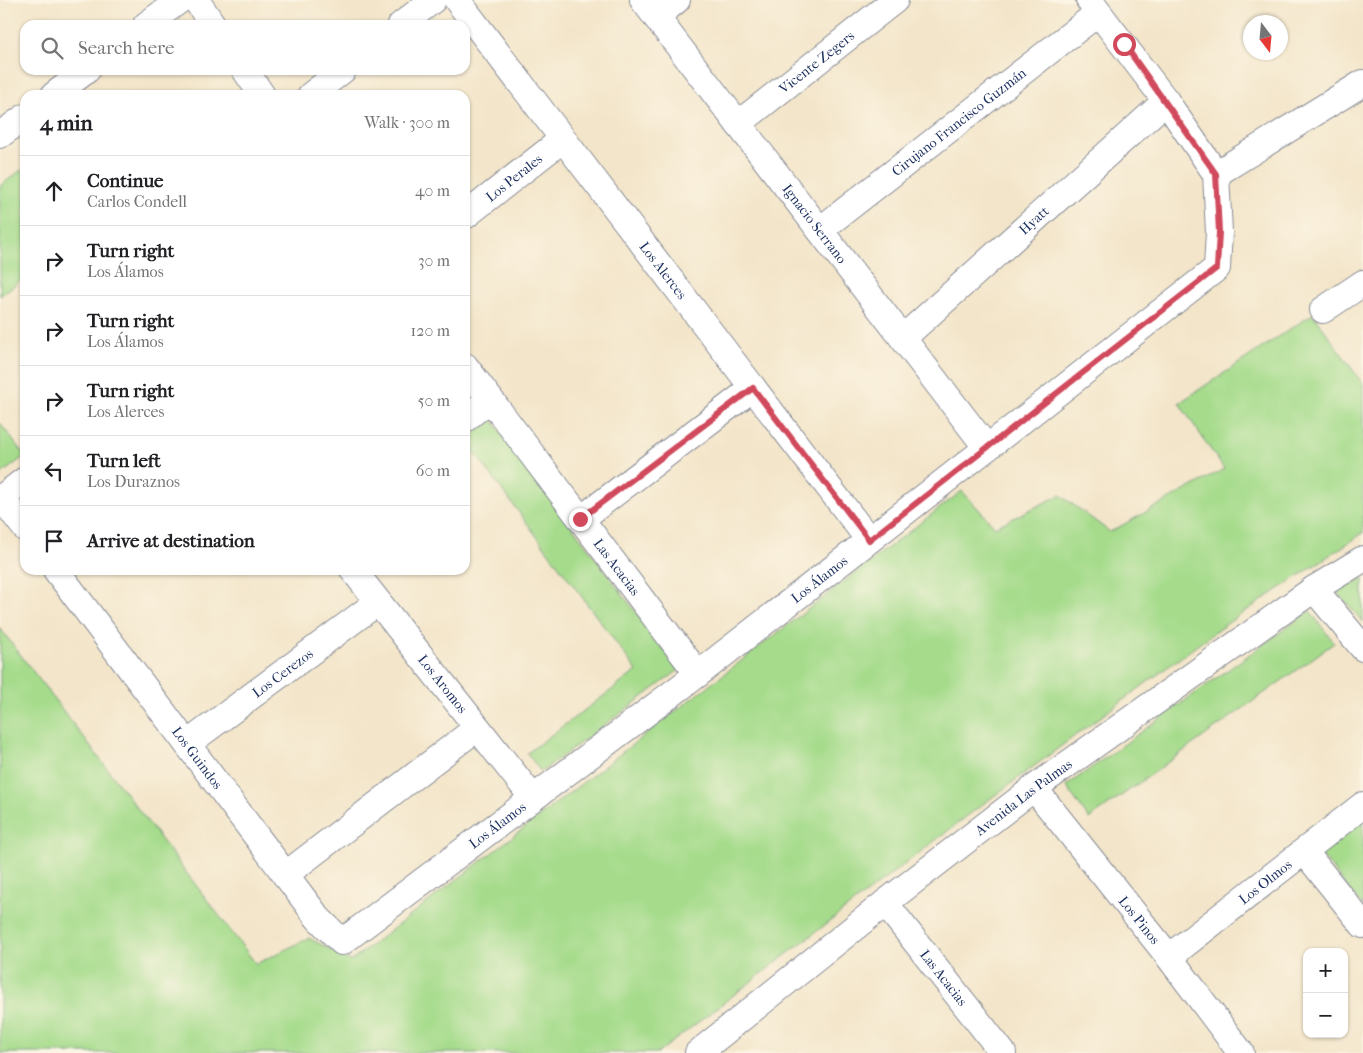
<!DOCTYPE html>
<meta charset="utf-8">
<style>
body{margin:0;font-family:"IM FELL French Canon",serif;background:#f2f2f2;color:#202124}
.controls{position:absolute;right:15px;bottom:15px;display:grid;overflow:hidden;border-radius:10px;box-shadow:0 1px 4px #0004}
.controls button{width:45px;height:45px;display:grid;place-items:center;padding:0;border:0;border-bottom:1px solid #e0e0e0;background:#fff;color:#202124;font:25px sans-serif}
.compass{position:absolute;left:1243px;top:15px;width:45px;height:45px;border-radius:50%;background:#fff;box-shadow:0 1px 4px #0004;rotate:164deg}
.stop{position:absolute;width:15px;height:15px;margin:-11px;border:4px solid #d1495b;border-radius:50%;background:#fff}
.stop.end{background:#d1495b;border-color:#fff;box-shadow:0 1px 5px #0008}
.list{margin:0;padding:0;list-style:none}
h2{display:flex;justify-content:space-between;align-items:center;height:65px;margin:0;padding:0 20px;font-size:21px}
h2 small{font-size:16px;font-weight:400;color:#757577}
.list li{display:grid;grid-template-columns:32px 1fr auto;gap:15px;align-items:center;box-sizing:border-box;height:70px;padding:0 20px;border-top:1px solid #e0e0e0}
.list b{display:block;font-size:19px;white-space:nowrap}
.list p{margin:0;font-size:16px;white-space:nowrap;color:#757577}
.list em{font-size:16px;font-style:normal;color:#757577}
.icon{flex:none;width:28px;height:28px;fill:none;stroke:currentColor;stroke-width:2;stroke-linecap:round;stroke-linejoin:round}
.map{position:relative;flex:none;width:1363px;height:1053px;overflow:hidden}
.search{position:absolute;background:#fff;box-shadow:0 1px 4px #0004;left:20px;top:20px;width:450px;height:55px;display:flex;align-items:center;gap:12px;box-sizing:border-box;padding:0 18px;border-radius:15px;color:#757577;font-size:19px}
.panel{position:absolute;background:#fff;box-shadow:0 1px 4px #0004;left:20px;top:90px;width:450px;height:485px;border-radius:15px}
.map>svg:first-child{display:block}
.green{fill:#a5db8b;stroke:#608574}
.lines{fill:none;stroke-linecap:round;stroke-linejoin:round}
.minor-casing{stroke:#878a94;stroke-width:28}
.minor{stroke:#fff;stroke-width:26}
.route{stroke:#d1495b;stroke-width:6}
.labels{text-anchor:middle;stroke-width:4;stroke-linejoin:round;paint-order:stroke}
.street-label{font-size:14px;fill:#1b2f5e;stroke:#fcf5e5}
</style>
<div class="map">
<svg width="1363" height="1053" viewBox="0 0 1363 1053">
<rect width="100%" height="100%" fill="#fcf5e5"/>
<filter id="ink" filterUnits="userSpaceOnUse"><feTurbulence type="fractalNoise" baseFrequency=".02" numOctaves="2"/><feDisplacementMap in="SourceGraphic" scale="10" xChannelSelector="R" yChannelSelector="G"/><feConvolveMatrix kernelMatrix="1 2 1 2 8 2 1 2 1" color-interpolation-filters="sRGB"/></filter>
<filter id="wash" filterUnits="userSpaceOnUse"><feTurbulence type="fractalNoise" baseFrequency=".0096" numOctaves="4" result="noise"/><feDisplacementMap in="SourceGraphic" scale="20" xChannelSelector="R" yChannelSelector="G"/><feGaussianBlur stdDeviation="1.12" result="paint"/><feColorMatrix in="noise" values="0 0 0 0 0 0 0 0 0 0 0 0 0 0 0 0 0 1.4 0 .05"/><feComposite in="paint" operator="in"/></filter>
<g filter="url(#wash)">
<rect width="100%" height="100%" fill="#f3e5c9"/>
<path class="green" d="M21 170 25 175V277L0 296V186Z
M1313 314 1363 384V533L1219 629 975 810 658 1053H0V628L256 964 309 938 351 961 962 491 995 527 1060 495 1110 532 1224 469 1179 403Z
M491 418 679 670 541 772 527 753 637 671 465 440Z
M0 423 25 456 0 475Z
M1363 578V622L1337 592Z
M1310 611 1334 643 1089 819 1066 786Z
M1363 818V907L1319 852Z"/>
</g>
<g filter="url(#ink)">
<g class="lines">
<defs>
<g id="minor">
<path d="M196 0 213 25"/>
<path id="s1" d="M457 0 869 540"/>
<path id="s2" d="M643 0 987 448"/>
<path d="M1089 0 1166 101 1216 174"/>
<path d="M656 17 677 0"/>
<path d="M146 25 180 0"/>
<path d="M401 25 433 0"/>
<path d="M245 70 262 95"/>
<path d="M54 95 87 70"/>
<path d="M311 95 343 70"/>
<path id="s3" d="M738 124 895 0"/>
<path d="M0 135 25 117"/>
<path d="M1216 174 1363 83"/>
<path id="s4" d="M465 216 563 139"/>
<path id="s5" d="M820 230 1098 13"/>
<path d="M1323 310 1363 283"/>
<path id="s6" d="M903 338 1166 101"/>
<path id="s7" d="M465 366 698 674"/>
<path d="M465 419 490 399"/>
<path d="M2 498 25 528"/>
<path d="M0 499 25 480"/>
<path d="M581 519 753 388"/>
<path id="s8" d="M56 570 318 918 342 942 698 674 1217 268 1219 232 1216 174"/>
<path id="s9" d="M353 570 533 798"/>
<path d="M1314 589 1363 648"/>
<path id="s10" d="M187 744 378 602"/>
<path id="s11" d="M1034 788 1169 957 1241 1053"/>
<path d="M1304 851 1363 925"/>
<path d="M285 875 477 728"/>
<path id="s12" d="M885 903 1003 1053"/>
<path id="s13" d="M1169 957 1363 805"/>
<path id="s14" d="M698 1053 885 903 1034 788 1314 589 1363 559"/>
</g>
</defs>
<use href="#minor" class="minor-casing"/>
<use href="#minor" class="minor"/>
</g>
</g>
<g class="lines" filter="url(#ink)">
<path class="route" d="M580 519 753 388 869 540 1217 268 1219 232 1216 174 1124 44"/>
</g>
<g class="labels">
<g class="street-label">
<text dy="5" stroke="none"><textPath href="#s3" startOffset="100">Vicente Zegers</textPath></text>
<text dy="5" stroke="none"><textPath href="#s5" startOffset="176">Cirujano Francisco Guzmán</textPath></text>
<text dy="5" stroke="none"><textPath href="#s4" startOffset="62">Los Perales</textPath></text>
<text dy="5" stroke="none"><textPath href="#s6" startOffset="176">Hyatt</textPath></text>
<text dy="5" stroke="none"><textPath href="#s2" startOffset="282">Ignacio Serrano</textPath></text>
<text dy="5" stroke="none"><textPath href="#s1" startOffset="340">Los Alerces</textPath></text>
<text dy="5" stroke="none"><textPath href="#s7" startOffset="252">Las Acacias</textPath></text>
<text dy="5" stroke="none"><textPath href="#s8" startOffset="1069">Los Álamos</textPath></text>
<text dy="5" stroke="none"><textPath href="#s10" startOffset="119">Los Cerezos</textPath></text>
<text dy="5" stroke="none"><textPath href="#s9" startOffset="145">Los Aromos</textPath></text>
<text dy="5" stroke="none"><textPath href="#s8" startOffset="235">Los Guindos</textPath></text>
<text dy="5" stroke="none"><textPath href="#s14" startOffset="414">Avenida Las Palmas</textPath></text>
<text dy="5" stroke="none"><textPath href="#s8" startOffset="664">Los Álamos</textPath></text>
<text dy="5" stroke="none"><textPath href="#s13" startOffset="122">Los Olmos</textPath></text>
<text dy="5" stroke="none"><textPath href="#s11" startOffset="169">Los Pinos</textPath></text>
<text dy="5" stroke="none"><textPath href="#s12" startOffset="95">Las Acacias</textPath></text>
</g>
</g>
</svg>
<div class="controls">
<button>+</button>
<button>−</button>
</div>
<svg class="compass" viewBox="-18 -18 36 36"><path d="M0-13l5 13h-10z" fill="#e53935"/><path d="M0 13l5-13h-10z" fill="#757577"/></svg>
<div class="stop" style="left:1124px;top:44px"></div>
<div class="stop end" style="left:580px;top:519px"></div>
<div class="search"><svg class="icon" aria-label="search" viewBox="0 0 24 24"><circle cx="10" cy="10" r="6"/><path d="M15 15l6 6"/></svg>Search here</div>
<section class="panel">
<h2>4 min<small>Walk · 300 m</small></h2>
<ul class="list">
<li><svg class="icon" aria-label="ahead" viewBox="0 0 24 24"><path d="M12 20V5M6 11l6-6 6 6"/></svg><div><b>Continue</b><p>Carlos Condell</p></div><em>40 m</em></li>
<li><svg class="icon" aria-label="right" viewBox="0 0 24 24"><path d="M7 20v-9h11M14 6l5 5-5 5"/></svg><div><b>Turn right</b><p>Los Álamos</p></div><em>30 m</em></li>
<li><svg class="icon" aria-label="right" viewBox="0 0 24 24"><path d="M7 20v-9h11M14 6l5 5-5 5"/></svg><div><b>Turn right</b><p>Los Álamos</p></div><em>120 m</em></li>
<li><svg class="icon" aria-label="right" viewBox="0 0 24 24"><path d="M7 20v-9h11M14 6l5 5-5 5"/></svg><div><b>Turn right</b><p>Los Alerces</p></div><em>50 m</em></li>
<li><svg class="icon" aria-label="left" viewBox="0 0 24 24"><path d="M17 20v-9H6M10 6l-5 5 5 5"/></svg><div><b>Turn left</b><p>Los Duraznos</p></div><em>60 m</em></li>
<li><svg class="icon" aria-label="arrive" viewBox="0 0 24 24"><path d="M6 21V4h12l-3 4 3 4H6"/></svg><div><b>Arrive at destination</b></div></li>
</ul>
</section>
</div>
